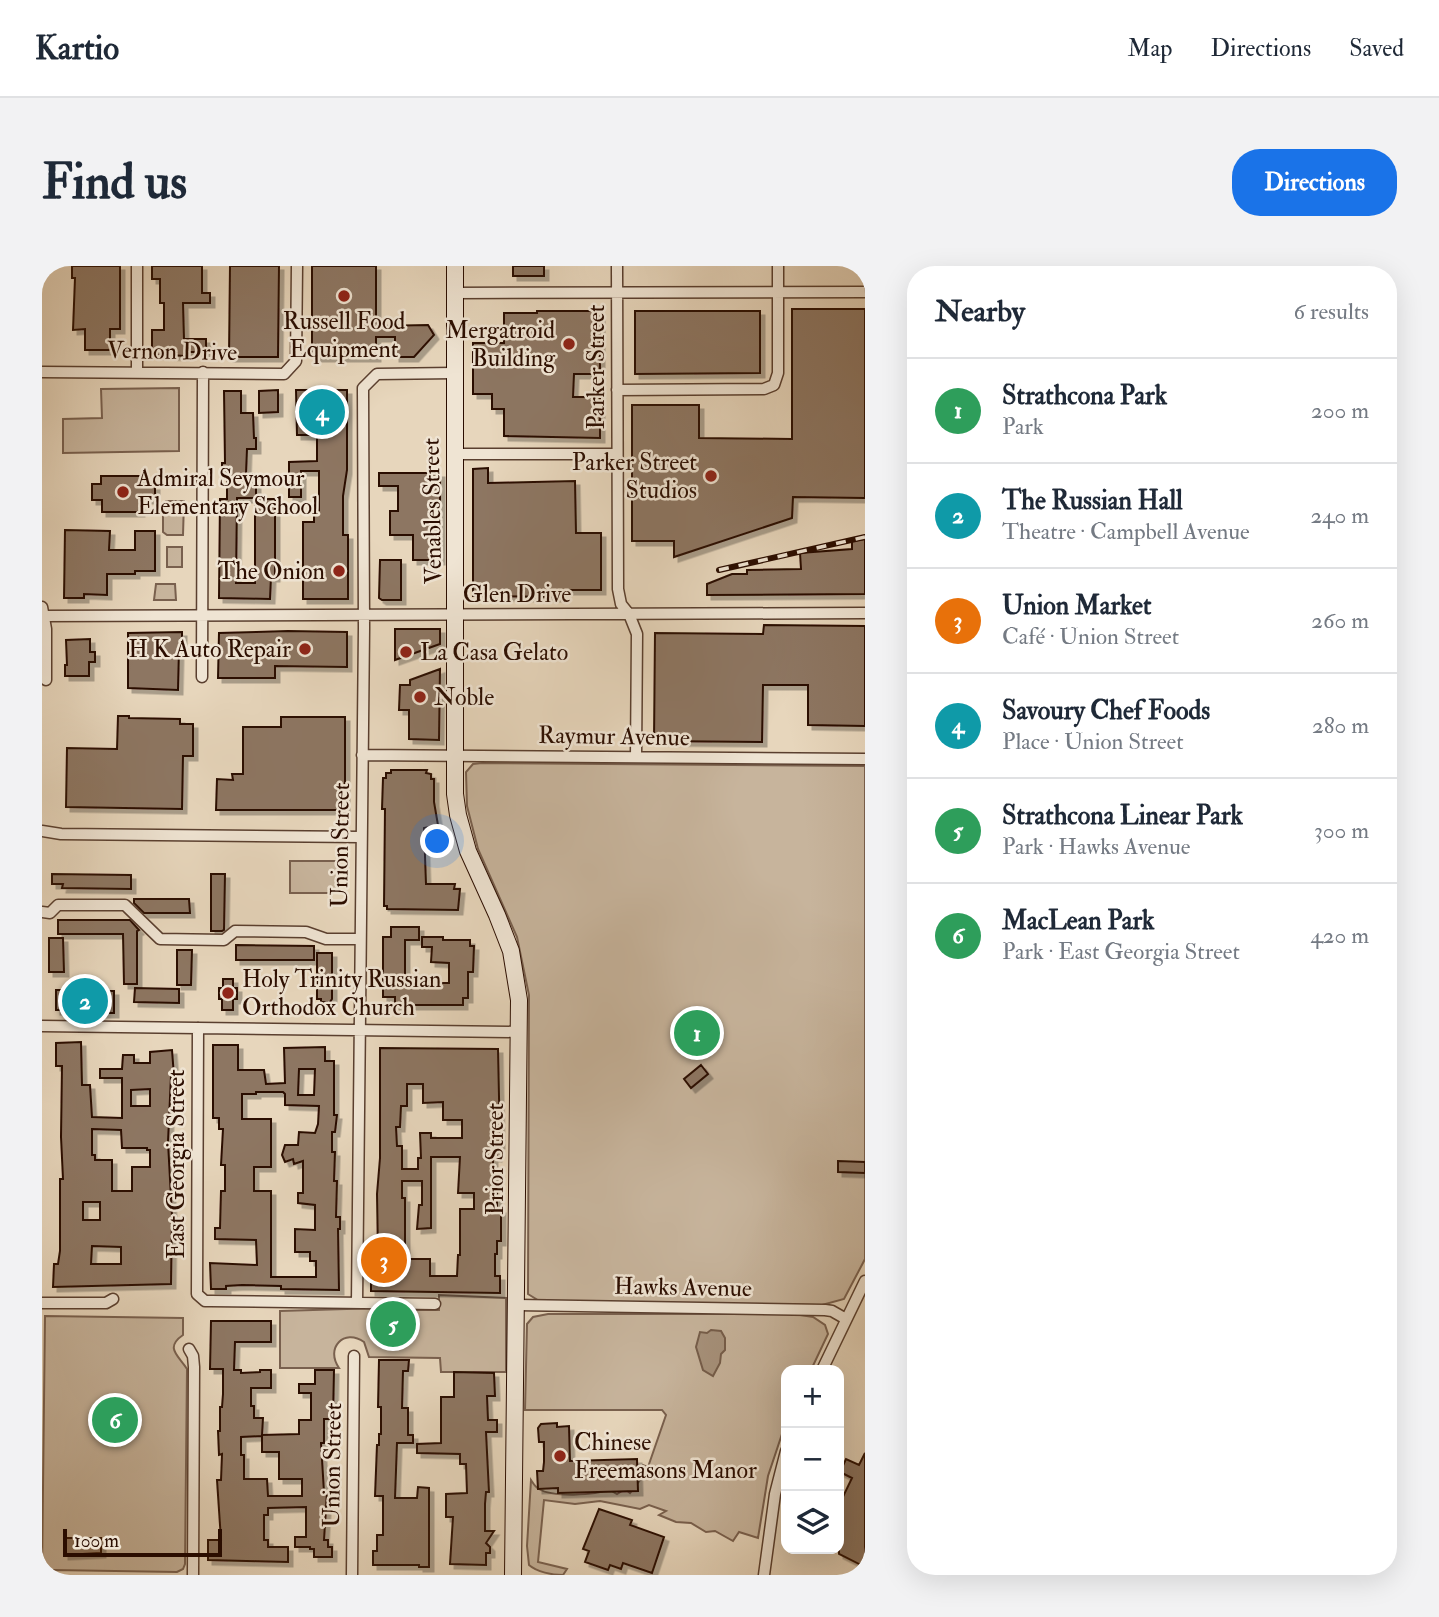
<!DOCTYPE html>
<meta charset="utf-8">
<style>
body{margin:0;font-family:"IM FELL Double Pica",serif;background:#f2f2f3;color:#1f2937}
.controls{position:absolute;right:21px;bottom:21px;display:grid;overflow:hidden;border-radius:14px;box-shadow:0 7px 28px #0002}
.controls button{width:63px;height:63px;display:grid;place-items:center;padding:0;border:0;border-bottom:2px solid #e0e1e3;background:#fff;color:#1f2937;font:35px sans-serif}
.scale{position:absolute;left:21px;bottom:18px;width:159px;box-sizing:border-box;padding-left:7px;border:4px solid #2b0d00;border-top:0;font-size:19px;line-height:24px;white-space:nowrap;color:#2b0d00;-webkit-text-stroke:5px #efe4d3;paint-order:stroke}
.you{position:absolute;left:396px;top:576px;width:24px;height:24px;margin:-18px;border:5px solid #fff;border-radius:50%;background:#1a73e8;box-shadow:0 0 0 10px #1a73e833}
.badge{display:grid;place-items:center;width:46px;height:46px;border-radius:50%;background:#1a73e8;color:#fff;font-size:23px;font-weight:700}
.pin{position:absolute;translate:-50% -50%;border:4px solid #fff;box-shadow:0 2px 7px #0006}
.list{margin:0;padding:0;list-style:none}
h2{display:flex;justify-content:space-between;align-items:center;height:91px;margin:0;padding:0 28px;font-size:30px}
h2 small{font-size:23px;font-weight:400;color:#747a83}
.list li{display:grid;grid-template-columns:46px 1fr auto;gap:21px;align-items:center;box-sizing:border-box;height:105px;padding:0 28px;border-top:2px solid #e0e1e3}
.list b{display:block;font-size:26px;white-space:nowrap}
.list p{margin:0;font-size:23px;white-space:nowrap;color:#747a83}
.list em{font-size:23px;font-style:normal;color:#747a83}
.icon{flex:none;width:38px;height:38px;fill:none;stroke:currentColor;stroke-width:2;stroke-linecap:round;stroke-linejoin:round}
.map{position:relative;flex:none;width:823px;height:1309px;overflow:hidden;border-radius:28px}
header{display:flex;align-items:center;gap:42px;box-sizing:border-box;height:98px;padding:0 35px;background:#fff;border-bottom:2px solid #e0e1e3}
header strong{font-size:33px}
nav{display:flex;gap:38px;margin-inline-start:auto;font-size:24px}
.intro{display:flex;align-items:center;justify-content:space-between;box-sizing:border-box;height:168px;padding:0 42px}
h1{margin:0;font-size:49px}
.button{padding:18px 32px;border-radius:28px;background:#1a73e8;color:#fff;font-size:24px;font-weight:700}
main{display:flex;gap:42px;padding:0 42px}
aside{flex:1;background:#fff;border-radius:28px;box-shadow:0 7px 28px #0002}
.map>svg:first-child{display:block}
.green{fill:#c7b49c;stroke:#79604e;stroke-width:2}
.water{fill:#a7927c;stroke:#755d4a;stroke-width:2}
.building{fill:#8d7662;stroke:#2b0d00;stroke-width:2;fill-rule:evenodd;filter:url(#shadow)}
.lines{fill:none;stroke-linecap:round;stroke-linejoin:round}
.street-casing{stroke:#5a3f2f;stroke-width:13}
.secondary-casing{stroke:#2b0d00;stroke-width:18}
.street{stroke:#efe4d3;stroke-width:10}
.secondary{stroke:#efe4d3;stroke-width:16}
.rail-casing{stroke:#2b0d00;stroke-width:6}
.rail{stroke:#efe4d3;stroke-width:3.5;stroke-dasharray:10;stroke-linecap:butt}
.poi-dot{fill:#8f2418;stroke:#efe4d3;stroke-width:2.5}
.labels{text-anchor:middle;stroke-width:5;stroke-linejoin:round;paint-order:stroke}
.poi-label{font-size:24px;fill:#2b0d00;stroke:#efe4d3;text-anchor:start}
.street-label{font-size:24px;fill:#2b0d00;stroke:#efe4d3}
</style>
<header>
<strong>Kartio</strong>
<nav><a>Map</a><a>Directions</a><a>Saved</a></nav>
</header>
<div class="intro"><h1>Find us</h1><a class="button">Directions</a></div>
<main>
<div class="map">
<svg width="823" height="1309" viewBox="0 0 823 1309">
<defs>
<filter id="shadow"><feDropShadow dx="4.5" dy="4.5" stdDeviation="0" flood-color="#0004"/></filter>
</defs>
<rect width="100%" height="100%" fill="#e7d6bc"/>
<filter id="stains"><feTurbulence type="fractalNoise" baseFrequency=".00286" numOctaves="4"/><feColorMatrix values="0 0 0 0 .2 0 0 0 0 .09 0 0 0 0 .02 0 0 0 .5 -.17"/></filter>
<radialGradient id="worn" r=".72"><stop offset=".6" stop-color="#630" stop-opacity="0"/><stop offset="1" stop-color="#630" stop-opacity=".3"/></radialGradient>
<path class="green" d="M137 122V185L21 187V153L60 152 59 123Z
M124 235H142L141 269H125L121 266V238Z
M125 281H140V301H125Z
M114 318H133L134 334H112Z
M440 497 823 500V993L802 1033 780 1039 499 1036 486 1028 487 729 475 671 436 583 425 540 424 506 431 498Z
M248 595H297V627H248Z
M397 1029 464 1032V1106H399L398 1092 327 1091 322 1076C302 1062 283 1082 297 1102H238V1045L338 1042 343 1044H397Z
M506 1048H752L771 1051 783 1059 786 1068 769 1104H744V1156L726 1210 716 1272 697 1266 691 1275 673 1265 664 1266 649 1257 634 1256 617 1249 624 1245 607 1239 598 1243 558 1235 533 1238 502 1234 496 1296 525 1303 521 1309C510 1309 495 1306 487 1299L485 1280 489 1214C491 1217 493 1221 497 1223 509 1231 554 1230 566 1223L575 1228 583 1223 588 1227 598 1214 601 1199 606 1201 624 1149 620 1144H483L485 1058 491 1051Z
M3 1050 141 1052V1069C122 1082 137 1090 145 1103L143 1298 141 1303 135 1306 11 1304 0 1308Z"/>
<path class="water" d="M669 1064 679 1065 683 1072V1084L679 1088 678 1097 671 1110 661 1104 654 1081 658 1066 665 1067Z"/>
<path class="building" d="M30 0H78V63H68V84H43V63L31 64 33 12H30Z
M110 0H160V27H168V37H141L142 73H164V86H143V90L110 88V64H122V37H118V13H110Z
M188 0H237L236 91H187Z
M270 0H334V60L386 59 392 69 372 91H353V71H334V91H270Z
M471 0H502V10H471Z
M750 43H823V232L751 231 750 252 632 291V275H590V139H657V172L750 173Z
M495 45H558V108H532L531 131H558V172L462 170V143H450V128H431V77H462V47H495Z
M593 45H718V107L593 108Z
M236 124V146L217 147V125Z
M254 124H305V204L301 230V269H306V333H261V256H272V244H277V205H259V231H247V196L275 195V169H255Z
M182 125H199V147H211L212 172H214V183H205L204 208H214V232H195L194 317H213V233H233V311H229L228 333 177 332 178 233H185V207H180V197H183Z
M446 202V217L533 215 534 267H559V324H517L518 331 431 330V203Z
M337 207H398V294H371V269H348V245H356V220H337Z
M59 210H98V220H113V233H98V246H60V234H50V218H59Z
M23 264 68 265 67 284H93V265H113V305H93V308H65V329L42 328V332H22Z
M823 273V328L665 329V318L690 308H705V304L759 303 758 287 810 283V275Z
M338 294H359V334H340L337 332Z
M722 359 823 360V460L766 459V419H721L720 476 612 475 613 367 721 368Z
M353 363H398V378L353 394Z
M246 365 305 366V401L233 400V412H176L177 367Z
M140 366V383H137L136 424 86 422V367Z
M48 373V386H53V396H47V410H23V399H25L24 374Z
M398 403 397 474 367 473V444H357L358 419H368V414Z
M76 450H87V452L138 453V458H151V490H141L140 543 24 541 25 482 75 483Z
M239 451H303V544H174L175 513 191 514 190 508H201V461H239Z
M349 504H385L384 507 389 508V513H392V536L396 559 382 562 384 618H413L412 623H418L416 644 345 643V640H342L343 543H340L341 512H344V507H349Z
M10 608 89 609V623L20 622 21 618H10Z
M169 608H183L182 664 180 665H169Z
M92 633H147L148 647H102L92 637Z
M16 654H88L97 664 95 665V718H82L81 668H16Z
M349 661H377V674H363V717H407V697L389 696 390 681H380V671H401V674H428V680H432L431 706H426V732H421V739H353V731H341V671H349Z
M7 672H21L22 706H7Z
M194 679 272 680V694H194Z
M135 684H150L149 719H135Z
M275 687H290V733L288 736H279V733H275Z
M181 713H191V722H195V733H191V744H180V733H177V722H181Z
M26 720H59V725H72V747H28V744H14V724H26Z
M93 722 137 723V737L92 736Z
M39 776 40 819H48L50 851 80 852V812H58V803H80L81 789H92V797H108V786L130 784 132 810H129L126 876 130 950 129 1018 11 1021 12 998H16L18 985V913H21L19 871 20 800H14V777ZM108 823V840H89V824ZM50 863 79 864 80 882H105V884H108V901H90V925H70V894H53V889H50ZM41 936H58V954H41ZM50 980 79 981V998H49Z
M171 779H196V804H222L224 818 243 817 242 782 283 781V795H292V849H295L293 866H290V886H293L292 915H295L294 951H298V963H296L297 1024 239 1023V1020L200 1019 184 1020V1023H169L168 997 215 999 214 974 173 973V962H178L179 925H183V899H179L181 863H177V852H171ZM257 803H273L272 829H256ZM214 826H241L243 828V839L277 840 276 858 273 867 257 866 256 879H243L240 889 243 896 251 893 252 898 261 895V927H256V937L273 939V964L253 963V986H268V995H274V1011H229V925H212V901H229V853H200V828H214Z
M338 782 456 783 458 878H455V891L451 890V919L452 927H455V943H459V975H455V988H453V1010H458V1027L329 1025V999H326V989L336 988 335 928 338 892ZM365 818H381V837L401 836V854H420V872H389V867H378L379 892H376V903H360V880H355L354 861H358L359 840H365ZM389 891H418L416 927H432V943H418V989H416L415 1010H388V993H363V932H360V915H380V939H377L375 963 389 962Z
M659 799 666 808 649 822 642 813Z
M796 895 823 896V907L796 906Z
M169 1055H229V1076H193L192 1104H199V1107L218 1106V1104H229V1122H209V1140H212V1152H221L220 1169 257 1168V1154H269V1127H257V1118H273V1104H292L291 1153H282V1177H279L282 1226H285L282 1274H286V1281H290V1291H272V1283H268V1281H253V1271H264V1241L226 1242V1249H222V1274H226V1281H246V1296L166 1294V1274H179L175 1214H179L180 1188 177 1189 176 1165H178V1141H180L181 1128V1103H168ZM220 1170V1186H237V1213H260V1230H226L225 1213H202V1189H199V1171Z
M337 1094H367L366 1105H361L360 1142H366V1169H371V1177H355L353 1232H375L376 1221 387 1222V1301H377V1299H331V1285H335V1269H341V1230H333L335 1179H337V1168H339V1141H336Z
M412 1106 452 1107 453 1130H445L446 1154H455V1166H444L447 1226H444L443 1238V1265H452L444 1277 448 1281V1287H444V1299L408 1298 411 1251H404V1228L425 1227 424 1198H418V1188L375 1187V1178L399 1177V1131H412Z
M515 1157V1161L527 1160 528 1195 595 1193 596 1225 516 1227V1222L496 1223 495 1205H501L502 1196V1176H497L496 1162 499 1158Z
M823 1187V1301L797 1288V1239L810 1212 798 1206 804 1193 817 1199Z
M557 1243 590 1254 588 1259 622 1271 610 1307 581 1297 579 1303 568 1299 566 1304 543 1296 547 1285 541 1283Z
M22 1272H59V1287L22 1289Z"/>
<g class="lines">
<defs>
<path id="street" d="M95 0V106
M575 0 576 323 579 338 587 348 595 368 594 491
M413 27 823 26
M0 106 242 108 254 95 255 0
M575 124 722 123 732 119 736 107V0
M412 188H575
M0 341 4 363V414
M0 350 823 347
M160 411 161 106
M320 489 823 493
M0 565 19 568 318 571
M0 646 8 647 16 639H83L118 673 182 674 193 665 264 666 284 673H318
M0 760 477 766
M156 762 155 1028 163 1035H169L393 1038
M0 1037H64L71 1033
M315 1037 322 362 321 122 335 108 412 107
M475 1039 783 1044 790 1045 804 1053
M147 1083 151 1090 152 1101 151 1309
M780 1104 823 1015
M310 1309 312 1090
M722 1309 733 1228 744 1185"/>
<path id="secondary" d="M413 0V528L416 549 426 585 455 649 469 685 477 734 471 1309"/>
</defs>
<use href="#street" class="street-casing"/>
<use href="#secondary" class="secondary-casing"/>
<use href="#street" class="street"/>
<use href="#secondary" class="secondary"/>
<defs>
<path id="rail" d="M677 304 823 271"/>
</defs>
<use href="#rail" class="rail-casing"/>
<use href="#rail" class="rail"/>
</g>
<g class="poi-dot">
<circle cx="302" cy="30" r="7"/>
<circle cx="527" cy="78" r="7"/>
<circle cx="669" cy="210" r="7"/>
<circle cx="81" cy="226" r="7"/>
<circle cx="297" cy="305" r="7"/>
<circle cx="263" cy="383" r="7"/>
<circle cx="364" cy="386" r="7"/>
<circle cx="378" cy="431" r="7"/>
<circle cx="186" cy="727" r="7"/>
<circle cx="518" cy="1190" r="7"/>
</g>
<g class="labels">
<g class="poi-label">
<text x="302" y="63" text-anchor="middle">Russell Food<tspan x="302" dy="28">Equipment</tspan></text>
<text x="513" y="72" text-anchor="end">Mergatroid<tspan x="513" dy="28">Building</tspan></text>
<text x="655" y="204" text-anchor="end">Parker Street<tspan x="655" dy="28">Studios</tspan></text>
<text x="95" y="220">Admiral Seymour<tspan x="95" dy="28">Elementary School</tspan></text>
<text x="283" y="313" text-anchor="end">The Onion</text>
<text x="249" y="391" text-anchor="end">H K Auto Repair</text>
<text x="378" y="394">La Casa Gelato</text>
<text x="392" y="439">Noble</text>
<text x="200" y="721">Holy Trinity Russian<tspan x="200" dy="28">Orthodox Church</tspan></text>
<text x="532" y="1184">Chinese<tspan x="532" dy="28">Freemasons Manor</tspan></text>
</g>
<g class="street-label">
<text transform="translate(130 85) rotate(1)" y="8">Vernon Drive</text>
<text transform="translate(554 101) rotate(-90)" y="8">Parker Street</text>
<text transform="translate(390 245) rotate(-91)" y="8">Venables Street</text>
<text x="475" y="336">Glen Drive</text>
<text transform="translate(572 470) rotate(1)" y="8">Raymur Avenue</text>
<text transform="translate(298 579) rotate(-89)" y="8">Union Street</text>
<text transform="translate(453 893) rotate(-90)" y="8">Prior Street</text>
<text transform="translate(134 898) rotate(-90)" y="8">East Georgia Street</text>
<text transform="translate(641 1021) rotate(1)" y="8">Hawks Avenue</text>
<text transform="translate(290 1199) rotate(-89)" y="8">Union Street</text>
</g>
</g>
<rect width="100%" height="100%" filter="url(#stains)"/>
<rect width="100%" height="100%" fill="url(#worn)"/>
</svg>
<div class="controls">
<button>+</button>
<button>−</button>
<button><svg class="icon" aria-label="layers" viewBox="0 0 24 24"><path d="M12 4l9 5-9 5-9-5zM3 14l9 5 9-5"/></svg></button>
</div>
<div class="scale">100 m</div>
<div class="you"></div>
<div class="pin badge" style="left:655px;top:767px;background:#2e9e5b">1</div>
<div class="pin badge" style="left:43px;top:735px;background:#0f9aa8">2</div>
<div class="pin badge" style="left:342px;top:994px;background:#e8710a">3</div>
<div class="pin badge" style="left:280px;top:146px;background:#0f9aa8">4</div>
<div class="pin badge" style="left:351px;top:1058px;background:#2e9e5b">5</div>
<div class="pin badge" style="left:73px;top:1154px;background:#2e9e5b">6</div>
</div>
<aside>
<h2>Nearby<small>6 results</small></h2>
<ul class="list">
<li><span class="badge" style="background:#2e9e5b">1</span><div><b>Strathcona Park</b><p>Park</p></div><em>200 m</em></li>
<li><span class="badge" style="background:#0f9aa8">2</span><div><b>The Russian Hall</b><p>Theatre · Campbell Avenue</p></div><em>240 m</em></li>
<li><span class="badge" style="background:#e8710a">3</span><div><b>Union Market</b><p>Café · Union Street</p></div><em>260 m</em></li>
<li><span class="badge" style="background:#0f9aa8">4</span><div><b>Savoury Chef Foods</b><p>Place · Union Street</p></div><em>280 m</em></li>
<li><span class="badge" style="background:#2e9e5b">5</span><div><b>Strathcona Linear Park</b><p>Park · Hawks Avenue</p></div><em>300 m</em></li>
<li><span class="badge" style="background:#2e9e5b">6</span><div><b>MacLean Park</b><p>Park · East Georgia Street</p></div><em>420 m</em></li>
</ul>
</aside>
</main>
